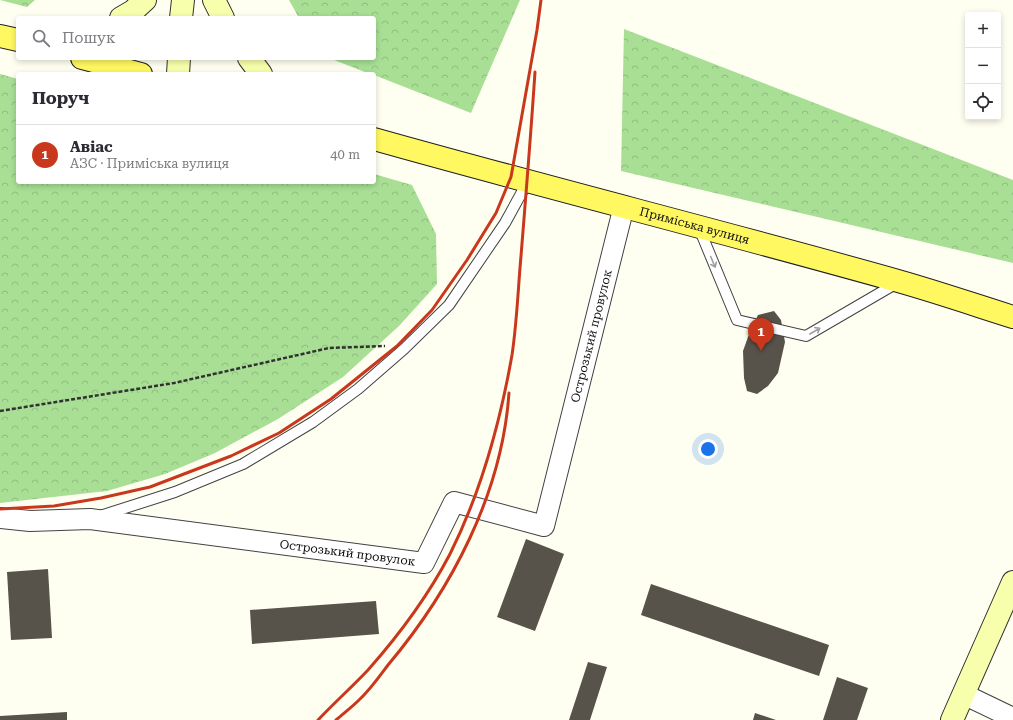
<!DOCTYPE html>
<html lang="uk">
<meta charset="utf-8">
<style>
body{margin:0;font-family:"Roboto Serif",serif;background:#f7f7f7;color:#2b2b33}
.controls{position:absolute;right:12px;top:12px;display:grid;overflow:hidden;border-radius:4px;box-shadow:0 2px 6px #0003}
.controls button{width:36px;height:36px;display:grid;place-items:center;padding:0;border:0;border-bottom:1px solid #e1e1e2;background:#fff;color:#2b2b33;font:20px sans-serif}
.you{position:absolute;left:708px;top:449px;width:14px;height:14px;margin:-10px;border:3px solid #fff;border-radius:50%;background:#1a73e8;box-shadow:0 0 0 6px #1a73e833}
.badge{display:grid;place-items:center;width:26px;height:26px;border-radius:50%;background:#c9371d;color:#fff;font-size:13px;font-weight:700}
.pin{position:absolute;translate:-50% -33px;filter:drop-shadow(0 1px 2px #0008)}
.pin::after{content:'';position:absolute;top:21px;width:14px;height:12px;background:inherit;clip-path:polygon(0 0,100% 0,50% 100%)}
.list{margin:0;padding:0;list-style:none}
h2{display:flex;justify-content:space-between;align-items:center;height:52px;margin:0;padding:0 16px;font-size:17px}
h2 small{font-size:13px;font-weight:400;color:#7c7c81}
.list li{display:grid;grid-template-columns:26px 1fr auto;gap:12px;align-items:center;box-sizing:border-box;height:60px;padding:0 16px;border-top:1px solid #e1e1e2}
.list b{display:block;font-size:15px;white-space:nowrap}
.list p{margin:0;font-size:13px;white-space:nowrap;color:#7c7c81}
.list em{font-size:13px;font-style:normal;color:#7c7c81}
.icon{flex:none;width:22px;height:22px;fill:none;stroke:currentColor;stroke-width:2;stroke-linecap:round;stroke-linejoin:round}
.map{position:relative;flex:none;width:1013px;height:720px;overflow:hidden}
.search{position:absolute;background:#fff;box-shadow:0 2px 6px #0003;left:16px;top:16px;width:360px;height:44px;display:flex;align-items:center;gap:10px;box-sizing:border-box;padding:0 14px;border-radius:4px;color:#7c7c81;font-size:15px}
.panel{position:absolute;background:#fff;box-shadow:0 2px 6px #0003;left:16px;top:72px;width:360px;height:112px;border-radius:4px}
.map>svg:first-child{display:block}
.forest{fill:url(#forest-crowns)}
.building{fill:#58534a}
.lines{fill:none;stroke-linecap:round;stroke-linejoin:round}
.lane-casing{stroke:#424242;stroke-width:12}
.street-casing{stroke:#424242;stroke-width:22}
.secondary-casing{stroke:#313131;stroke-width:24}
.primary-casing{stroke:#202020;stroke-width:24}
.path{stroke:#313131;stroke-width:2.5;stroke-dasharray:4 2;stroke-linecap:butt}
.lane{stroke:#fff;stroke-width:10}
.street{stroke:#fff;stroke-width:20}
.secondary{stroke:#f8ffac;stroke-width:22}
.primary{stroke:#fff861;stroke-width:22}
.rail{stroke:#c9371d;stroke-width:3}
.oneway{stroke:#9f9f9f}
.labels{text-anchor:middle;stroke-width:4;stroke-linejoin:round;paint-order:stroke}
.street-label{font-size:12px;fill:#0f0f0f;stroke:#fff}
</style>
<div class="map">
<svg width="1013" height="720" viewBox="0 0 1013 720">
<defs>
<pattern id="forest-crowns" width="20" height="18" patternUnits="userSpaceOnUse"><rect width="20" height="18" fill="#a8df95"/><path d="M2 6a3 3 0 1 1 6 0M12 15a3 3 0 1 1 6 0" fill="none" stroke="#8fbe7f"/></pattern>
</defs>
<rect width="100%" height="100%" fill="#fffff1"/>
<path class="forest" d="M0 0H35L27 7Z
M289 0H520L471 113 374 75V74H370L329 58H374V18H299Z
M624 29 1013 180V263L621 171Z
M0 74 18 79V182H374V174L412 185 436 234 437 284 399 326 343 377 278 419 215 453 165 474 107 491 0 503Z"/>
<path class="building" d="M774 311 781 320 785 342 778 373 768 386 757 394 747 391 744 378 743 351 748 337 758 315Z
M526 539 564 554 535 631 497 617Z
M48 569 52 638 11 640 7 572Z
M651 584 829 645 819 676 641 615Z
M376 601 379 634 252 644 250 610Z
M588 662 607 667 590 720H569Z
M837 677 868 688 857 720H823Z
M67 712V720H0V716Z
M755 713 776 720H753Z"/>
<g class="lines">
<defs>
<path id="lane" d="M699 228 737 320 806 336 897 283
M100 516 175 492 243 464 313 422 358 389 404 349 449 305 505 223 528 181"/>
<g id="street">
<path id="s1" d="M0 518 30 521 90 519 424 563 454 502 544 526 624 206"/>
<path d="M963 694 1013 718"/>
</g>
<path id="secondary" d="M214 0 223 18
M121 18 133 11 145 0
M181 18 183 0
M249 58 261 74
M178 74 179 58
M952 720 1013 582"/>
<g id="primary">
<path d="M0 36 18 40"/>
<path d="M82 58 141 74"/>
<path id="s2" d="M374 139C548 188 724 232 898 281 937 292 975 305 1013 317"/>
</g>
</defs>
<use href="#lane" class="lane-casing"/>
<use href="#street" class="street-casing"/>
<use href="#secondary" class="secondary-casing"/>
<use href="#primary" class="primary-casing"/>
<path class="path" d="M0 411 174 383 329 348 385 346"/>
<use href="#lane" class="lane"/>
<use href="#street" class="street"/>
<use href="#secondary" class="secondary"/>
<use href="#primary" class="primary"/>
<path class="rail" d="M0 509 54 506 101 498 150 487 231 456 279 433 331 399 397 346 432 310 467 260 496 213 511 177 537 30 541 0
M318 720C334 703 352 687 368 670 399 635 428 596 450 554 481 492 500 423 512 355 517 322 518 289 521 256 526 194 531 133 535 72
M336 720C344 713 352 707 359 700 370 690 379 677 388 665 452 589 502 493 509 393"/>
</g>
<defs><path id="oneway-shaft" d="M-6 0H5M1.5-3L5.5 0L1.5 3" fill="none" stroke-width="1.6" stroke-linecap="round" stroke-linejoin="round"/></defs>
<g class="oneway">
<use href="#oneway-shaft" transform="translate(713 262) rotate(67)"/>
<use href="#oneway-shaft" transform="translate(815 331) rotate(-30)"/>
</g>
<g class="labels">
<g class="street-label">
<text dy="4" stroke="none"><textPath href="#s2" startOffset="332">Приміська вулиця</textPath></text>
<text dy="4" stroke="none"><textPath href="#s1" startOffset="784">Острозький провулок</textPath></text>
<text dy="4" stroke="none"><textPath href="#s1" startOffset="350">Острозький провулок</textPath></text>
</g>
</g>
</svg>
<div class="controls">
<button>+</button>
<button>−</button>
<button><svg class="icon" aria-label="locate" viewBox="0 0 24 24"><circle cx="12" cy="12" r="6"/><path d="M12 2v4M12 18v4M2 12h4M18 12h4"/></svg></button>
</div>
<div class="you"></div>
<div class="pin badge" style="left:761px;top:351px">1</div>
<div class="search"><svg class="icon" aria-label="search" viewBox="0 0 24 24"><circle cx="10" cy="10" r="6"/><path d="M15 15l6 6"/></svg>Пошук</div>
<section class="panel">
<h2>Поруч<small></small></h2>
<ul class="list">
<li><span class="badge">1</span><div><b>Авіас</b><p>АЗС · Приміська вулиця</p></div><em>40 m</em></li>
</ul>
</section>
</div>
